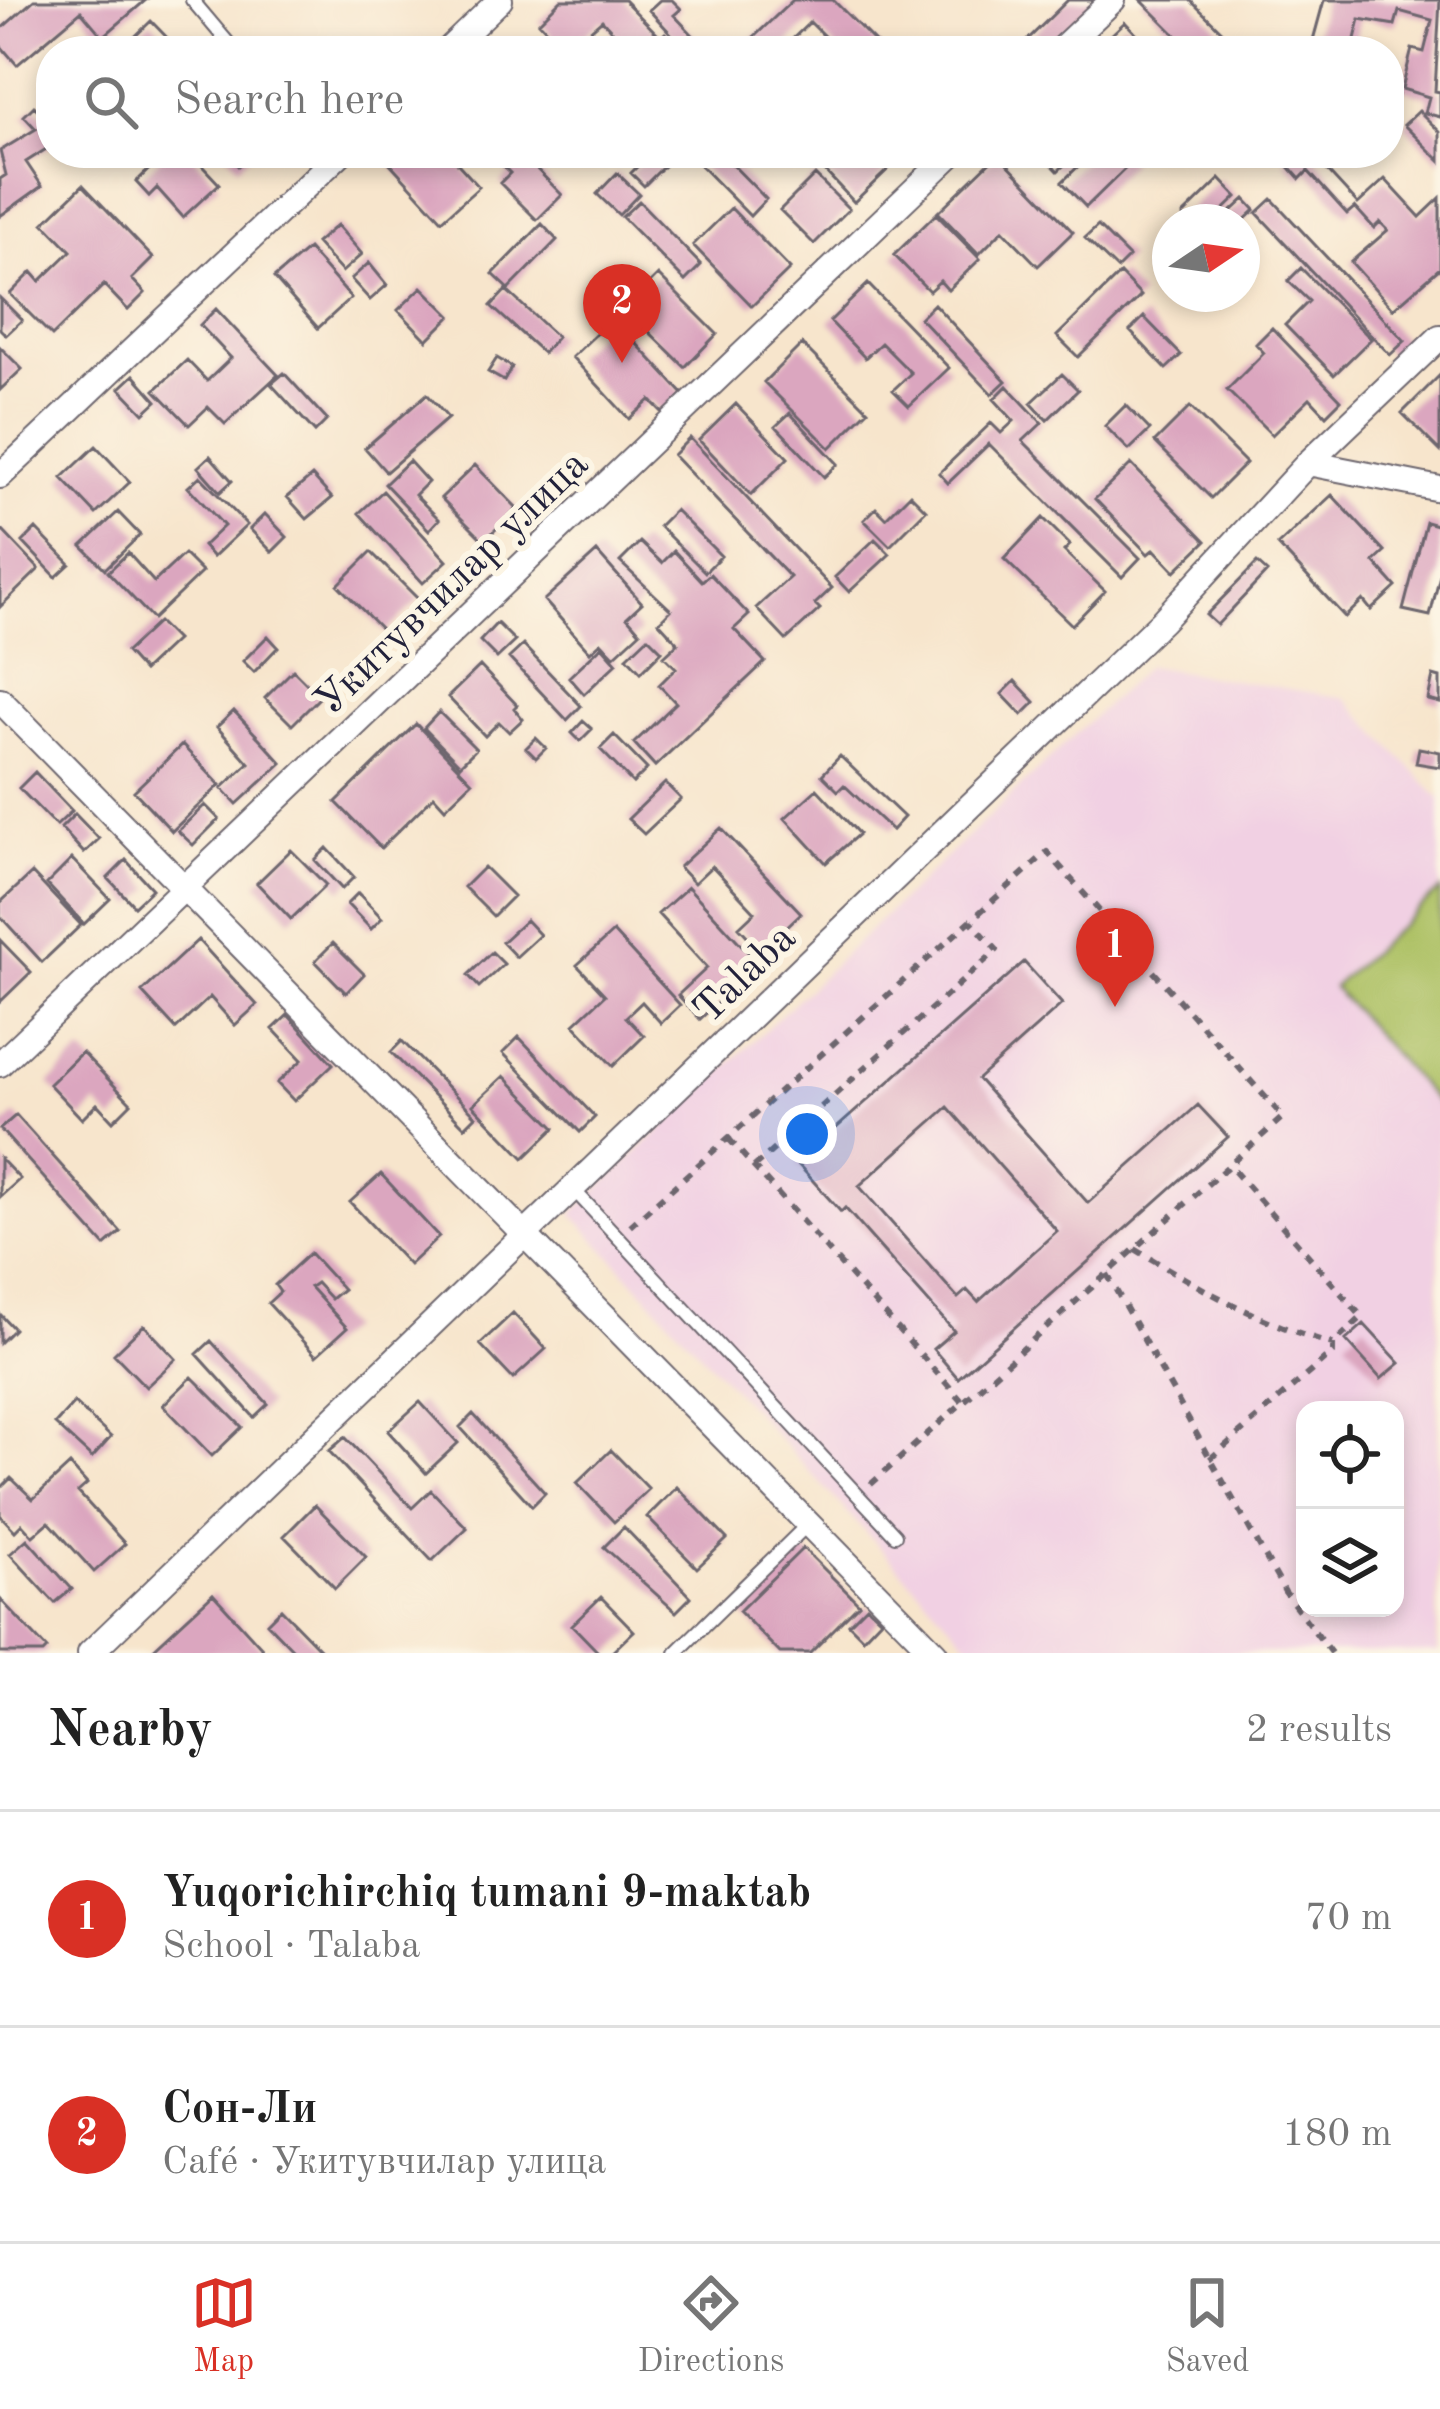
<!DOCTYPE html>
<meta charset="utf-8">
<style>
body{margin:0;font-family:"Old Standard TT",serif;background:#f6f6f6;color:#222}
.controls{position:absolute;right:36px;bottom:36px;display:grid;overflow:hidden;border-radius:24px;box-shadow:0 6px 18px #0003}
.controls button{width:108px;height:108px;display:grid;place-items:center;padding:0;border:0;border-bottom:3px solid #e0e0e0;background:#fff;color:#222;font:60px sans-serif}
.compass{position:absolute;left:1152px;top:204px;width:108px;height:108px;border-radius:50%;background:#fff;box-shadow:0 6px 18px #0003;rotate:77deg}
.you{position:absolute;left:807px;top:1134px;width:42px;height:42px;margin:-30px;border:9px solid #fff;border-radius:50%;background:#1a73e8;box-shadow:0 0 0 18px #1a73e833}
.badge{display:grid;place-items:center;width:78px;height:78px;border-radius:50%;background:#d93025;color:#fff;font-size:39px;font-weight:700}
.pin{position:absolute;translate:-50% -99px;filter:drop-shadow(0 3px 6px #0008)}
.pin::after{content:'';position:absolute;top:63px;width:42px;height:36px;background:inherit;clip-path:polygon(0 0,100% 0,50% 100%)}
.list{margin:0;padding:0;list-style:none}
h2{display:flex;justify-content:space-between;align-items:center;height:156px;margin:0;padding:0 48px;font-size:51px}
h2 small{font-size:39px;font-weight:400;color:#767676}
.list li{display:grid;grid-template-columns:78px 1fr auto;gap:36px;align-items:center;box-sizing:border-box;height:216px;padding:0 48px;border-top:3px solid #e0e0e0}
.list b{display:block;font-size:45px;white-space:nowrap}
.list p{margin:0;font-size:39px;white-space:nowrap;color:#767676}
.list em{font-size:39px;font-style:normal;color:#767676}
.icon{flex:none;width:66px;height:66px;fill:none;stroke:currentColor;stroke-width:2;stroke-linecap:round;stroke-linejoin:round}
.map{position:relative;flex:none;width:1440px;height:1653px;overflow:hidden}
.search{position:absolute;background:#fff;box-shadow:0 6px 18px #0003;left:36px;right:36px;top:36px;height:132px;display:flex;align-items:center;gap:30px;box-sizing:border-box;padding:0 42px;border-radius:48px;color:#767676;font-size:45px}
.sheet{height:588px;background:#fff}
nav{display:flex;justify-content:space-around;align-items:center;box-sizing:border-box;height:168px;border-top:3px solid #e0e0e0;background:#fff;font-size:33px;color:#767676}
nav a{display:grid;justify-items:center;gap:6px}
nav .on{color:#d93025}
.map>svg:first-child{display:block}
.built{fill:#f1d0e3;fill-rule:evenodd}
.green{fill:#adc165;stroke:#687250;stroke-width:3}
.building{fill:#dba6bf;fill-rule:evenodd}
.lines{fill:none;stroke-linecap:round;stroke-linejoin:round}
.service-casing{stroke:#6d666e;stroke-width:16}
.minor-casing{stroke:#6d666e;stroke-width:28}
.path{stroke:#6d666e;stroke-width:6;stroke-dasharray:9 9;stroke-linecap:butt}
.service{stroke:#fff;stroke-width:12}
.minor{stroke:#fff;stroke-width:24}
.labels{text-anchor:middle;stroke-width:12;stroke-linejoin:round;paint-order:stroke}
.street-label{font-size:42px;fill:#22223b;stroke:#fcf5e5}
</style>
<div class="map">
<svg width="1440" height="1653" viewBox="0 0 1440 1653">
<rect width="100%" height="100%" fill="#fcf5e5"/>
<filter id="ink" filterUnits="userSpaceOnUse"><feTurbulence type="fractalNoise" baseFrequency=".00833" numOctaves="2"/><feDisplacementMap in="SourceGraphic" scale="24" xChannelSelector="R" yChannelSelector="G"/><feConvolveMatrix kernelMatrix="1 2 1 2 8 2 1 2 1" color-interpolation-filters="sRGB"/></filter>
<filter id="wash" filterUnits="userSpaceOnUse"><feTurbulence type="fractalNoise" baseFrequency=".004" numOctaves="4" result="noise"/><feDisplacementMap in="SourceGraphic" scale="48" xChannelSelector="R" yChannelSelector="G"/><feGaussianBlur stdDeviation="2.7" result="paint"/><feColorMatrix in="noise" values="0 0 0 0 0 0 0 0 0 0 0 0 0 0 0 0 0 1.4 0 .05"/><feComposite in="paint" operator="in"/></filter>
<g filter="url(#wash)">
<rect width="100%" height="100%" fill="#f7e5cc"/>
<path class="built" d="M1147 666 1345 698 1440 799 1437 1653H977L572 1214ZM1305 1410H1395V1608H1305Z"/>
<path class="green" d="M1440 890V1106L1333 987Z"/>
<g id="blocks">
<path class="building" d="M34 0H146L103 37 81 11 17 65 0 45V30Z
M561 0H624L658 35 641 51H630L602 20 566 51 539 22Z
M660 0H672L681 9 674 15 708 51H687L649 10Z
M793 0H833L884 51H839L810 22 780 51H739Z
M1068 0H1095L1043 51H1016Z
M1141 0H1190L1235 44 1228 51H1192Z
M1324 0H1440L1435 91 1440 92V117L1425 113 1429 97 1402 89 1412 49 1424 52 1432 20 1399 11 1395 25 1360 19 1352 51H1310Z
M151 21 180 51H98L110 40 121 50Z
M1125 22 1152 51H1094Z
M665 33 683 51 650 48Z
M1389 93 1398 95 1391 125 1389 124Z
M34 106 51 123V146L26 162 42 186 0 216V179L6 175 0 151 36 129 24 116Z
M1419 111 1440 132V161L1404 125Z
M166 153H190L219 184 183 217 157 188 149 196 136 182Z
M226 153H252L238 166Z
M392 153H448L479 187 442 220 386 159Z
M490 153H521L562 195 537 220 500 183 510 173Z
M651 153H677L644 186 631 173Z
M700 153H721L766 199 750 216 694 159Z
M808 153H905L854 202Z
M1041 153H1077L1058 171Z
M1092 153H1122L1131 163 1086 207 1062 182Z
M1295 153H1311L1358 204 1385 179 1420 217 1440 198V268L1393 309 1351 262 1388 230 1380 222 1374 228 1355 207 1347 214 1308 171 1300 179 1285 162Z
M998 154 1073 232 1038 266 1003 230 979 254 938 212Z
M617 173 639 194 619 215 597 194Z
M815 175 849 209 814 244 780 210Z
M1220 179 1237 197 1211 222H1184L1183 215Z
M83 185 153 258 132 279 145 293 128 310 104 285 52 336 10 294 32 272 40 281 71 251 44 223Z
M1245 199 1255 210 1242 222H1220Z
M1272 199 1405 341 1390 355 1257 213Z
M639 201 701 265 685 281 622 217Z
M731 208 790 269 752 306 693 245Z
M936 214 980 259 948 290 940 281 929 291 894 255Z
M542 224 557 240 509 289 493 274Z
M337 225 362 254 342 272 316 243Z
M1098 226 1129 257 1117 269 1085 238Z
M308 249 351 298 318 328 274 278Z
M369 263 387 285 370 300 351 279Z
M1301 268 1371 339 1334 375 1285 325 1309 301 1288 281Z
M1120 274 1141 296 1078 357 1057 336Z
M658 275 717 334 685 367 625 308Z
M868 284 949 368 909 406 893 390 911 373 881 343 865 358 830 321Z
M422 287 451 316 427 340 398 310Z
M506 290 557 337 543 353 491 306Z
M0 298 22 320 6 335 0 329Z
M934 304 1006 381 992 394 920 318Z
M216 309 278 375 225 424 208 407 189 425 155 390 187 360 207 381 231 358 200 325Z
M1144 317 1181 355 1166 369 1130 331Z
M613 318 683 394 663 413 650 400 629 419 572 357Z
M1272 328 1341 400 1326 415 1310 398 1272 435 1227 390 1264 353 1256 344Z
M802 344 868 410 830 448 764 382Z
M0 347 22 369 0 390Z
M497 358 512 367 504 381 488 372Z
M284 373 327 420 315 432 271 384Z
M1062 374 1078 390 1047 420 1031 403Z
M134 375 157 401 144 413 120 388Z
M1440 375V451L1402 413Z
M1007 386 1042 423 1023 441 1140 558 1122 577 989 444 948 483 939 473 991 423 1001 433 1014 421 994 399Z
M427 394 448 418 386 472 365 448Z
M736 404 788 458 751 495 699 440Z
M1126 405 1150 430 1129 450 1105 426Z
M1190 407 1246 463 1211 498 1155 442Z
M790 413 838 464 824 477 776 426Z
M690 438 832 588 815 604 820 609 786 640 756 608 790 577 673 455Z
M96 446 130 482 96 514 62 478Z
M210 456 232 481 220 492 198 467Z
M409 461 428 482 415 495 439 519 429 530 385 484Z
M1131 464 1206 541 1175 571 1154 549 1148 554 1095 499Z
M475 465 517 508 484 541 441 498Z
M200 476 247 525 213 557 203 546 224 526 188 487Z
M312 476 332 498 307 519 287 497Z
M383 491 447 561 423 583 359 513Z
M910 494 926 510 890 546 864 520 876 508 886 518Z
M1332 495 1385 552 1374 562 1396 587 1371 610 1363 600 1345 617 1278 545Z
M675 510 721 556 705 572 659 526Z
M118 512 140 535 105 569 82 546Z
M265 514 287 537 272 552 250 529Z
M1043 518 1070 545 1064 551 1105 591 1072 625 1004 559Z
M1426 522 1440 526V575L1430 616 1403 610Z
M36 529 70 564 56 577 23 542Z
M3 531 39 569 0 607V534Z
M875 539 890 554 849 592 835 577Z
M640 542 662 563 674 551 702 581 710 574 749 615 734 629 765 662 655 766 634 743 676 703 659 685 676 668 664 656 678 643 659 622 671 610 620 562Z
M371 552 419 600 385 633 338 585Z
M597 552 642 603 627 617 640 632 614 656 601 642 590 652 544 600Z
M128 553 154 582 184 554 202 572 153 619 108 572Z
M1257 563 1267 572 1217 625 1206 615Z
M158 622 176 640 143 671 126 652Z
M497 623 515 641 497 658 480 641Z
M268 636 278 647 254 672 243 661Z
M648 637 662 651 641 672 627 657Z
M523 645 581 706 567 720 509 658Z
M602 646 617 663 584 694 569 677Z
M480 666 517 705 514 708 523 719 509 732 499 722 485 736 448 697Z
M293 670 320 697 292 725 265 698Z
M1433 676 1440 678V703L1428 700Z
M1015 681 1035 702 1022 715 1002 694Z
M234 711 282 763 237 804 222 788 249 763 217 727Z
M439 712 476 749 460 765 424 728Z
M583 721 592 729 580 741 572 733Z
M416 724 472 782 445 808 434 796 381 848 336 802Z
M614 735 647 769 633 783 600 749Z
M536 738 546 748 536 758 526 748Z
M182 745 220 785 172 831 134 791Z
M1419 748 1440 752V767L1416 763Z
M840 756 904 817 892 830 844 785 838 791 822 775Z
M35 772 72 811 56 826 19 788Z
M665 783 681 799 644 834 628 819Z
M817 789 859 834 826 863 785 818Z
M205 805 219 819 193 845 178 831Z
M75 814 99 839 84 853 61 828Z
M721 828 801 913 761 951 739 927 755 912 712 866 694 883 679 867Z
M327 848 354 877 342 889 315 860Z
M291 850 326 885 291 919 257 883Z
M72 859 110 899 84 924 47 884Z
M126 860 152 889 134 906 108 878Z
M484 867 513 896 493 916 464 887Z
M32 873 81 925 42 962 0 916V903Z
M688 887 759 964 700 1019 678 995 707 968 658 914Z
M358 893 382 918 371 929 347 904Z
M526 920 540 935 516 957 502 942Z
M613 932 680 1005 661 1023 642 1002 626 1017 644 1036 613 1066 574 1024 605 995 577 965Z
M0 940 31 972 0 1002Z
M198 940 257 1005 235 1025 210 997 176 1029 142 992Z
M333 943 364 974 346 993 315 961Z
M492 952 504 964 479 987 468 975Z
M1024 962 1062 1004 978 1079 1088 1203 1198 1105 1228 1137 958 1378 933 1349 954 1331 845 1208 841 1212 797 1163ZM948 1107 1057 1231 978 1302 967 1290 958 1298 859 1186Z
M288 1015 333 1064 294 1101 277 1083 302 1060 273 1029Z
M519 1037 595 1117 580 1132 503 1053Z
M402 1041 476 1116 465 1127 391 1052Z
M82 1052 131 1103 113 1121 97 1104 82 1119 49 1084Z
M504 1076 555 1128 524 1158 473 1105Z
M16 1115 121 1232 105 1246 0 1129Z
M0 1158 20 1179 0 1197Z
M381 1174 439 1237 409 1265 350 1202Z
M310 1253 343 1289 331 1299 316 1283 310 1287 347 1328 316 1356 268 1303 280 1292 275 1285Z
M513 1313 546 1349 513 1379 480 1344Z
M0 1314 14 1329 0 1343Z
M1364 1324 1400 1363 1381 1379 1346 1340Z
M144 1325 176 1359 146 1387 114 1354Z
M211 1341 268 1404 254 1417 197 1354Z
M192 1377 242 1427 212 1456 163 1405Z
M420 1402 458 1443 426 1473 388 1431Z
M74 1403 111 1437 92 1458 55 1424Z
M473 1414 545 1493 532 1506 460 1427Z
M345 1437 412 1508 431 1490 467 1528 432 1561 329 1451Z
M611 1450 649 1489 614 1522 577 1483Z
M70 1465 87 1484 78 1492 125 1544 94 1572 49 1522 33 1536 22 1524 15 1531 0 1515V1489L11 1478 33 1499Z
M677 1487 727 1539 697 1568 647 1517Z
M315 1505 366 1557 335 1588 284 1536Z
M624 1527 691 1597 676 1612 604 1547Z
M27 1539 72 1589 55 1603 10 1554Z
M803 1548 859 1604 810 1653H780L739 1611Z
M213 1594 262 1648 257 1653H149Z
M601 1597 634 1631 611 1653H599L572 1625Z
M0 1599 47 1649 43 1653H0Z
M867 1606 881 1619 863 1638 849 1624Z
M281 1609 324 1653H296L267 1623Z"/>
</g>
</g>
<g filter="url(#ink)">
<use href="#blocks" fill-opacity="0" stroke="#6d666e" stroke-width="3"/>
<g class="lines">
<defs>
<path id="service" d="M192 0 235 51
M574 1190 895 1535
M676 1653 808 1524"/>
<path id="minor" d="M447 51 500 0
M1059 51 1113 0
M1308 463 1440 489
M0 476 341 153
M0 700 935 1653
M0 1064 953 153
M90 1653 1162 621 1308 463 1440 337"/>
</defs>
<use href="#service" class="service-casing"/>
<use href="#minor" class="minor-casing"/>
<path class="path" d="M729 1139 962 1401
M754 1167 997 950 971 921
M630 1226 1047 852 1283 1117 870 1485
M1135 1249C1199 1288 1260 1323 1333 1344
M1107 1274 1285 1592 1331 1653
M1210 1459 1333 1352V1344L1362 1317 1229 1165"/>
<use href="#service" class="service"/>
<use href="#minor" class="minor"/>
</g>
</g>
<g class="labels">
<g class="street-label">
<text transform="translate(450 581) rotate(-44)" y="15">Укитувчилар улица</text>
<text transform="translate(743 972) rotate(-44)" y="15">Talaba</text>
</g>
</g>
</svg>
<div class="controls">
<button><svg class="icon" aria-label="locate" viewBox="0 0 24 24"><circle cx="12" cy="12" r="6"/><path d="M12 2v4M12 18v4M2 12h4M18 12h4"/></svg></button>
<button><svg class="icon" aria-label="layers" viewBox="0 0 24 24"><path d="M12 4l9 5-9 5-9-5zM3 14l9 5 9-5"/></svg></button>
</div>
<svg class="compass" viewBox="-18 -18 36 36"><path d="M0-13l5 13h-10z" fill="#e53935"/><path d="M0 13l5-13h-10z" fill="#767676"/></svg>
<div class="you"></div>
<div class="pin badge" style="left:1115px;top:1007px">1</div>
<div class="pin badge" style="left:622px;top:363px">2</div>
<div class="search"><svg class="icon" aria-label="search" viewBox="0 0 24 24"><circle cx="10" cy="10" r="6"/><path d="M15 15l6 6"/></svg>Search here</div>
</div>
<section class="sheet">
<h2>Nearby<small>2 results</small></h2>
<ul class="list">
<li><span class="badge">1</span><div><b>Yuqorichirchiq tumani 9-maktab</b><p>School · Talaba</p></div><em>70 m</em></li>
<li><span class="badge">2</span><div><b>Сон-Ли</b><p>Café · Укитувчилар улица</p></div><em>180 m</em></li>
</ul>
</section>
<nav>
<a class="on"><svg class="icon" aria-label="map" viewBox="0 0 24 24"><path d="M3 6l6-2 6 2 6-2v14l-6 2-6-2-6 2zM9 4v14M15 6v14"/></svg>Map</a>
<a><svg class="icon" aria-label="directions" viewBox="0 0 24 24"><path d="M12 3l9 9-9 9-9-9zM9 14v-3h6M13 9l2 2-2 2"/></svg>Directions</a>
<a><svg class="icon" aria-label="saved" viewBox="0 0 24 24"><path d="M7 4h10v16l-5-4-5 4z"/></svg>Saved</a>
</nav>
